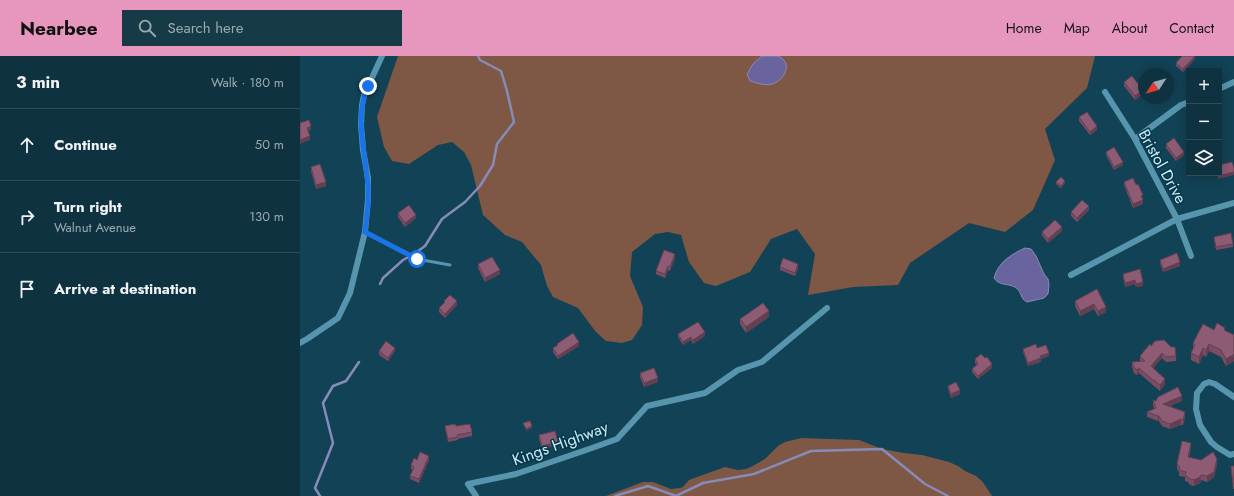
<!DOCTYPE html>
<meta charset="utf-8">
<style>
body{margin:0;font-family:Jost,sans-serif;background:#173a47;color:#f1f3f6}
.controls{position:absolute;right:12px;top:12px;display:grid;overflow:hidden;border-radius:0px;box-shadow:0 2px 10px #0003}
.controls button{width:36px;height:36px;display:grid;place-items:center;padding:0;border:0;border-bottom:1px solid #2e4d59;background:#0e3240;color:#f1f3f6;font:20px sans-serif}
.compass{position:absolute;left:838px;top:12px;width:36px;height:36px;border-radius:50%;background:#0e3240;box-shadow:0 2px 10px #0003;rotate:234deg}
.stop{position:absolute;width:12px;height:12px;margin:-9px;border:3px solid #1a73e8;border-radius:50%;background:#fff}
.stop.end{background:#1a73e8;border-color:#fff;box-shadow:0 1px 4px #0008}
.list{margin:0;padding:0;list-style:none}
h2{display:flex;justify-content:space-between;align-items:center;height:52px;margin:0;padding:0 16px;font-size:17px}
h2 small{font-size:13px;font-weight:400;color:#9baab1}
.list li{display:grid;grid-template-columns:26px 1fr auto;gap:12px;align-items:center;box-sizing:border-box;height:72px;padding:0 16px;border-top:1px solid #2e4d59}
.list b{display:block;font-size:15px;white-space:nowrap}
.list p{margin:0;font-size:13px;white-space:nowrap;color:#9baab1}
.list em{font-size:13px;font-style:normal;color:#9baab1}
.icon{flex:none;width:22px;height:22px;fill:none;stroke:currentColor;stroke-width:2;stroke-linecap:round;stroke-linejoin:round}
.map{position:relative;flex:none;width:934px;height:440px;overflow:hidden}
header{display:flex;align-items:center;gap:24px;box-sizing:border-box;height:56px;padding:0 20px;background:#e797bd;color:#111}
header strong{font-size:19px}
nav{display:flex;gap:22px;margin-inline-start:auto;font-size:14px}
.search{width:280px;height:36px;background:#173a47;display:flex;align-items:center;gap:10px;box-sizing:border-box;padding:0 14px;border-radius:0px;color:#9baab1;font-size:15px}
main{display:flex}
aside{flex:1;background:#0e3240}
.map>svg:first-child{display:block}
.green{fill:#7e5845}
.water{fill:#69639e;stroke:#868bb9}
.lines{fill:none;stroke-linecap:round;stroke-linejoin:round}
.stream{stroke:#868bb9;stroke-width:2.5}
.lane{stroke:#5794ae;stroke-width:3}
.street{stroke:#5794ae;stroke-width:6}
.wall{fill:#794e64}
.shaded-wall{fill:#634051}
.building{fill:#8d5b74;stroke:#634051}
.route{stroke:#1a73e8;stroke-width:5}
.labels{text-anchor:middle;stroke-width:3;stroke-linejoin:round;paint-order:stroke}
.street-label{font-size:16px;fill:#cbe9f7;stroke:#04384a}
</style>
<header>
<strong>Nearbee</strong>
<div class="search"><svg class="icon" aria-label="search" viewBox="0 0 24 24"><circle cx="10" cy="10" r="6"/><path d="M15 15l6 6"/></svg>Search here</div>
<nav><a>Home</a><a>Map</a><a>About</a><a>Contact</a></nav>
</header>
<main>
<aside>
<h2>3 min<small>Walk · 180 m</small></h2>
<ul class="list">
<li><svg class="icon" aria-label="ahead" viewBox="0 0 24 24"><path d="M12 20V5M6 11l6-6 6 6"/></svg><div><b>Continue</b></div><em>50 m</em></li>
<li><svg class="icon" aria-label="right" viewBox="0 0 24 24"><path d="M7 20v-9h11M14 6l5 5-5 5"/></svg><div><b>Turn right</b><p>Walnut Avenue</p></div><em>130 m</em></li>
<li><svg class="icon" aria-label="arrive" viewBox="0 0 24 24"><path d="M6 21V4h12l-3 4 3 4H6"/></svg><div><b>Arrive at destination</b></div></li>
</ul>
</aside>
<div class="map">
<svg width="934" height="440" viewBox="0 0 934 440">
<rect width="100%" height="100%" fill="#124255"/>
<path class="green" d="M98 0H795L787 32 745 73 755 104 733 154 705 176 669 167 610 207 598 229 553 231 508 239 515 198 497 173 471 183 450 216 416 230 404 227 389 206 381 179 368 176 355 178 332 196 330 220 343 251 342 269 332 284 322 287 306 285 296 276 278 252 253 241 247 230 241 209 222 186 205 179 183 159 171 109 164 96 152 86 138 89 109 108 92 105 84 91 77 61Z
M501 382 559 384 582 393 604 397 622 399 649 406 658 410 665 415 676 420 682 425 692 440H306L343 426H353L371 433 380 432 383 431 389 424 425 411 438 414 446 413 453 410 465 403 478 390 485 386Z"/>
<path class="water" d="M462 0C467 0 474 0 478 0 494 7 484 25 472 28 465 30 457 27 450 25L447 18 453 8Z
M725 192 731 193 736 200 744 218 748 223 749 229 748 238 744 242 727 246C720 243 722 235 715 231 707 227 699 230 694 222 698 206 712 198 725 192Z"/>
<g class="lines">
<path class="stream" d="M80 228 83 222 103 204 114 198 125 190 142 163 165 146 180 130 193 109 197 88 214 66 207 35 201 15 180 4 178 0
M20 440 15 432 33 387 23 347 33 330 46 325 59 306
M315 440 348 430 376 440 403 427 454 418 511 395 582 393 625 428 648 440"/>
<path class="lane" d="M65 176 117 203 150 209"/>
<path class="street" d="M919 33 934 26
M805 36 835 83 877 163 891 200
M835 83 881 49 889 46
M771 219 877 163 934 147
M0 287 7 283 38 262 50 237 65 176 68 143V122L63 94 61 69 62 49 64 39 82 0
M934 341 915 328 909 326 904 328 897 337 896 353 900 369 911 386 917 391 930 399 934 398
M176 440 168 428 216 418 292 392 317 383 347 350 405 337 438 314 462 306 527 252"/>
</g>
<path class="wall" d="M895 3 883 16 876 10V7Z
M824 26 843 38 835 44 824 30Z
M779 61 797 74 790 79 779 65Z
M866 88 884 99 876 105 866 92Z
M806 96 823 109 814 114 806 99Z
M11 111 26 130 16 133 11 115Z
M756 126 765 127 761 132 756 128Z
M824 126 843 142 842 143 843 148 833 152 824 129Z
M789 154 777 166 771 160V156Z
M98 157 116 162 105 171 98 161Z
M762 175 748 187 742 179V176Z
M914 181 933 188V191L916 194 914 184Z
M375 202 370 215 368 214 365 222 356 218V215Z
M860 204 880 210 863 216 860 207Z
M178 208 200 218 185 226 178 212Z
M480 211 498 212 495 220 480 214Z
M823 218 843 230 836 231 835 228 825 231 823 221Z
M797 233 806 256 798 260 794 253 780 260 775 250V245Z
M144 245 157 249 145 262 139 256V252L144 247Z
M469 261 446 277 440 268V263Z
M914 274 925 275 933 306 926 310 921 301 909 295 906 301 903 299 899 308 891 304V297L893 293V287Z
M378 278 405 280 393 288 391 284 383 289 378 281Z
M257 288 279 290 258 303 253 296V292L257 289Z
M851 290 876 300V305L866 306 862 302 853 312 865 328 860 335 854 330 839 317 837 319 834 317 832 311V306L840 305V300Z
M737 292 749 300 741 303V306L728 310 723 296V293Z
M79 295H95L88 305 79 299Z
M685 302 692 312 678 323 672 316V313L677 309 675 307V303Z
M340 317 358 326 344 331 340 321Z
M648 330 660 338 651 342 648 333Z
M853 344 856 345H882L870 350 885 362 883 369H881L870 373 862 370 859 365H858L847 361V356L854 353 853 349Z
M145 370H156L172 376V380L158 383V384L148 386 145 373Z
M239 379 258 389 242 393 239 383Z
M891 392 889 401 917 408 914 421 907 426 901 424 900 427 894 430 890 429 888 426 885 425V421L879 420V416L877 413V408Z
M117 404H129L119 427 110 423V420L113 414 111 413V409Z
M931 410H934V433H933Z"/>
<path class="shaded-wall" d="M895 0V3L883 16V13Z
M843 34V38L835 44V40Z
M11 70V74L7 75V72Z
M797 70V74L790 79V76Z
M10 80V84L0 88V84Z
M884 96V99L876 105V102Z
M823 106V109L814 114V111Z
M934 116V119L918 123V120Z
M765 125V127L761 132V130Z
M26 126V130L16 133V129Z
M843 144V148L833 152V148Z
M789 150V154L777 166V162Z
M116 159V162L105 171V167Z
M762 171V175L748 187V183Z
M375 198V202L370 215V211Z
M880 206V210L863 216V213Z
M498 208V212L495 220V217Z
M368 210V214L365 222V218Z
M200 214V218L185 226V222Z
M835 224V228L825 231V227Z
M843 226V230L836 231V228Z
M157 245V249L145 262V258Z
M794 248V253L780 260V255Z
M806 251V256L798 260V255Z
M469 255V261L446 277V271Z
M405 276V280L393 288V284Z
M391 281V284L383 289V286Z
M279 286V290L258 303V300Z
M909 288V295L906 301V294Z
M95 292V295L88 305V302Z
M903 292V299L899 308V301Z
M749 297V300L741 303V306L728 310V307L740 300Z
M862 297V302L851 315V310Z
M934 298V305L933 306 926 310V303Z
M692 308V312L678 323V320Z
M839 312V317L837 319V314Z
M358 322V326L344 331V327Z
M865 323V328L860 335V329Z
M660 334V338L651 342V338Z
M882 340V345L863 353V348Z
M885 356V362L883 369V364Z
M858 360H859V365H858Z
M881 363V369L870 373V368Z
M232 370V372L226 375V373Z
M258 386V389L242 393V390Z
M891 387V392L888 407V401Z
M129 400V404L119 427V423Z
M917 403V408L914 421 907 426V420Z
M901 419 900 427 894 430V424Z"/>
<path class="building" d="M882 0H895L883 13 876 7Z
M832 20 843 34 835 40 824 26Z
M787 56 797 70 790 76 779 61Z
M9 64 11 70 7 72 10 80 0 84V67Z
M874 82 884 96 876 102 866 88Z
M814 91 823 106 814 111 806 96Z
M932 106 934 112V116L918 120 917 117H919V109Z
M20 108 26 126 16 129 11 111Z
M761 121 765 125 761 130 756 126Z
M833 122 836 129 838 128 843 139 841 140 843 144 833 148 824 126Z
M782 144 789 150 777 162 771 156Z
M109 149 116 159 105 167 98 157Z
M755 164 762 171 748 183 742 176Z
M931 177 933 188 916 191 914 181Z
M364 194 375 198 370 211 368 210 365 218 356 215Z
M877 197 880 206 863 213 860 204Z
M192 201 200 214 185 222 178 208Z
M483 202 498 208 495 217 480 211Z
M840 213 843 226 836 228 835 224 825 227 823 218Z
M797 233 806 251 798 255 794 248 780 255 775 245Z
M150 239 157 245 145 258 139 252 145 246 144 245Z
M463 247 469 255 446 271 440 263Z
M398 266 405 276 393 284 391 281 383 286 378 278Z
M917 267 925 272 924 274 934 279V298L933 299 926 303 921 294 909 288 906 294 903 292 899 301 891 297 895 289 893 287 903 268 914 274Z
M273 277 279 286 258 300 253 292 258 289 257 288Z
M864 284 871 291H875L876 300 866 301 862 297 851 310 865 323 860 329 854 324V325L839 312 837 314 834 311 832 306 845 305 840 300 850 288 851 290 855 285Z
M86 285 95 292 88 302 79 295Z
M736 288 737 292 746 289 749 297 740 300 741 302 728 307 723 293Z
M681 298 685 302 687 301 692 308 678 320 672 313 678 308 675 303Z
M354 312 358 322 344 327 340 317Z
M656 326 660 334 651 338 648 330Z
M878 331 882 340 863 348 885 356 883 364 881 363 870 368 862 365 859 360H858L847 356 856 352 853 344 856 345 858 341Z
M230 365 232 370 226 373 223 367Z
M155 368 156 370 170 368 172 376 157 379 158 381 148 383 145 370Z
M255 375 258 386 242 390 239 379Z
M882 385 891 387 888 401 901 404 913 396 917 403 914 416 907 420 901 419 900 421 894 424 890 423 888 421 885 420 886 416 879 414 880 411 877 408Z
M120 396 129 400 119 423 110 420 114 411 111 409 114 402 117 404Z
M931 410H934V428H933Z"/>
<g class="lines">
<path class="route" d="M68 30C55 60 64 90 67 121 70 139 67 158 65 176L117 203"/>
</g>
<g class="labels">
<g class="street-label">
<text transform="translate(863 110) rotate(61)" y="6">Bristol Drive</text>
<text transform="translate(260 387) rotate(-20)" y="6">Kings Highway</text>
</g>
</g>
</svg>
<div class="controls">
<button>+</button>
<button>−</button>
<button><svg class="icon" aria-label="layers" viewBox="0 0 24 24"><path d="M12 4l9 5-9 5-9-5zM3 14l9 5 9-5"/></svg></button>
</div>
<svg class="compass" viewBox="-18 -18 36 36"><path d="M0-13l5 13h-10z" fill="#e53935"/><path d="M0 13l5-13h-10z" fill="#9baab1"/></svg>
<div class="stop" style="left:117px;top:203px"></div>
<div class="stop end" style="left:68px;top:30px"></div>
</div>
</main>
